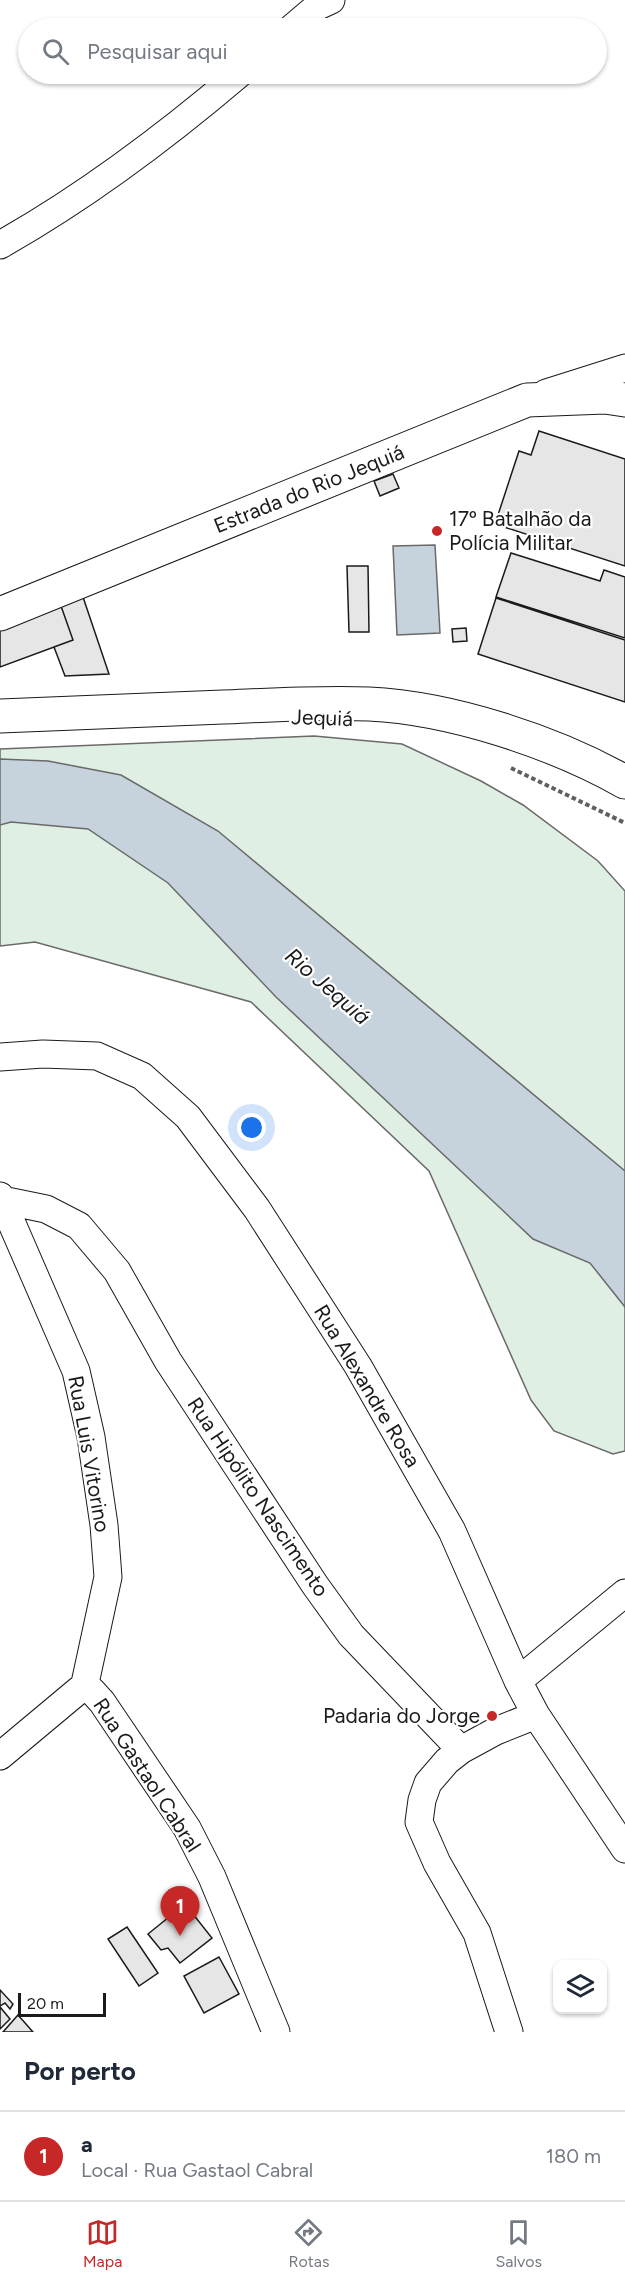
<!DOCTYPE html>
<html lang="pt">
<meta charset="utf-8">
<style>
body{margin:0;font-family:Figtree,sans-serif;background:#f2f2f3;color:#1f2937}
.controls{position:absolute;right:18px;bottom:18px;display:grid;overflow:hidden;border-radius:12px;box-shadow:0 2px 4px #0004}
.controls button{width:54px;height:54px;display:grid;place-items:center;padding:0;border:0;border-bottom:2px solid #e0e1e3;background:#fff;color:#1f2937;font:30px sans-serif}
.scale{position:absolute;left:18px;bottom:15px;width:88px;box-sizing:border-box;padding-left:6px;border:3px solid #1a1a1a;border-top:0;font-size:16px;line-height:21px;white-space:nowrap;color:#1a1a1a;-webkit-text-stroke:4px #fff;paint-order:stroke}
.you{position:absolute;left:252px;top:1128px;width:21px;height:21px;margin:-15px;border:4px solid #fff;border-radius:50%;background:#1a73e8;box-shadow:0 0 0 9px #1a73e833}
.badge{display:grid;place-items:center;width:39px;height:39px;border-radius:50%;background:#c62828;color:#fff;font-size:20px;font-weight:700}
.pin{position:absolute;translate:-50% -50px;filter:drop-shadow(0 2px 3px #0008)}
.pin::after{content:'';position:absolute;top:32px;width:21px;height:18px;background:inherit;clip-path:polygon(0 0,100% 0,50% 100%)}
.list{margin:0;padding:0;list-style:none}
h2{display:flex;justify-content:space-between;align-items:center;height:78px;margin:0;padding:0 24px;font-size:26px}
h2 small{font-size:20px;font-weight:400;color:#747a83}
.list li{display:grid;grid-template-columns:39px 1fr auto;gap:18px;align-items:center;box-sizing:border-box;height:90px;padding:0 24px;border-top:2px solid #e0e1e3}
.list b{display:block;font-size:22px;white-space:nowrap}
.list p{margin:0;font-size:20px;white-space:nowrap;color:#747a83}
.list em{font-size:20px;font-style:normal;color:#747a83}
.icon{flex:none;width:33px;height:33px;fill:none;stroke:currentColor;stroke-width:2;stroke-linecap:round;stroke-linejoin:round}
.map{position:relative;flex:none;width:625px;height:2032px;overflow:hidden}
.search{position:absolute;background:#fff;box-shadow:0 2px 4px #0004;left:18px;right:18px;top:18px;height:66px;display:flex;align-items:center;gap:15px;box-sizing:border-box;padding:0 21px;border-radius:33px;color:#747a83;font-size:22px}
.sheet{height:168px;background:#fff}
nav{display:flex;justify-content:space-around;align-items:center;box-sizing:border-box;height:84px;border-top:2px solid #e0e1e3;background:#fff;font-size:16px;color:#747a83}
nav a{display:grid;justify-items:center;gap:3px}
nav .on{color:#c62828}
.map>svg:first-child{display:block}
.green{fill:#e0efe3;stroke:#6a6a6a;stroke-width:1.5}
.water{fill:#c6d2dc;stroke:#6a6a6a;stroke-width:1.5}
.building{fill:#e6e6e6;stroke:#1a1a1a;stroke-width:1.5}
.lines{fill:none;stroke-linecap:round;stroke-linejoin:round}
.street-casing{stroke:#1a1a1a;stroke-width:29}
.secondary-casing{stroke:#1a1a1a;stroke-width:35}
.path{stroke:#5f5f5f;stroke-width:4;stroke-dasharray:4.5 3;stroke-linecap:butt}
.street{stroke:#fff;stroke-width:27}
.secondary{stroke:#fff;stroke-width:33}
.poi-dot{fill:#c62828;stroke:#fff;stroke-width:2}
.labels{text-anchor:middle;stroke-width:4.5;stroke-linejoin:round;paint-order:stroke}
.street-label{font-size:21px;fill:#1a1a1a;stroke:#fff}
.poi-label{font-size:21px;fill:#1a1a1a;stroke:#fff;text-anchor:start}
.water-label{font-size:22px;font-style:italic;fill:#1a1a1a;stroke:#fff}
</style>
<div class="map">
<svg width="625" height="2032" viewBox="0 0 625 2032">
<rect width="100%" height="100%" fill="#fff"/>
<path class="green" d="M314 736 402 744 481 781 523 805 598 861 625 891V1192L0 766V749Z
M0 812 92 816 598 1252 625 1286V1451L613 1454 554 1431 531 1400 429 1171 251 1002 35 942 0 946Z"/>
<path class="water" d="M435 545 440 633 397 635 393 546Z
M0 759 48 761 121 775 218 831 625 1171V1307L590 1263 533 1239 276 997 168 883 88 829 11 822 0 825Z"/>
<path class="building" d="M539 431 625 459V566L495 524 519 451 531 455Z
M393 474 399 488 380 496 374 481Z
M511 553 600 581 604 570 625 577V638L496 597Z
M347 566H368L369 632H349Z
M83 597 109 674 65 676 54 647 73 640 61 606Z
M496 598 625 640V702L478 654Z
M61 606 73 640 0 667V628Z
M466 628 467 641 453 642 452 629Z
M185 1904 212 1938 180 1963 168 1948 161 1950 148 1934Z
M127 1927 158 1973 139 1986 108 1939Z
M219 1957 239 1994 204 2013 184 1976Z
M0 1990 13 2004 10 2009 5 2003 0 2006Z
M0 2007 10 2019 0 2029Z
M18 2015 33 2032H3Z"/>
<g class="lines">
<defs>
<path id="street" d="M292 28 318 6 331 0
M0 245C85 197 165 137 239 74
M546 393 625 368
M0 1057 43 1054 97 1056 142 1076 188 1117 257 1209 358 1366 452 1531 518 1681 536 1715 625 1849
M0 1196 76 1371 91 1437 104 1525 108 1577 84 1688
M2 1200 46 1209 79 1226 117 1271 168 1361 315 1585 351 1635 461 1750 496 1731 536 1715
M518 1681 625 1593
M84 1688 92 1691 102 1702 187 1828 212 1877 276 2032
M461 1750 447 1761 428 1783 422 1800 419 1822 437 1863 477 1933 509 2032
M0 1756 79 1690 84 1688"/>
<path id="secondary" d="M0 614 527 400 605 397 625 400
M0 716C74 713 149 710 223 707 272 705 321 702 369 704 452 708 554 742 625 782"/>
</defs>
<use href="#street" class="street-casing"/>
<use href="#secondary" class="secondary-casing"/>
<path class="path" d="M511 768 625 823"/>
<use href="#street" class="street"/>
<use href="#secondary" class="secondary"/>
</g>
<g class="poi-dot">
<circle cx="437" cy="531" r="6"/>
<circle cx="492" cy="1716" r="6"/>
</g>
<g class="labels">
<g class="street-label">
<text transform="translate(309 489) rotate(-22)" y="7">Estrada do Rio Jequiá</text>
<text transform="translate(322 718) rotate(2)" y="7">Jequiá</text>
<text transform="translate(367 1386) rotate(59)" y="7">Rua Alexandre Rosa</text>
<text transform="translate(89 1454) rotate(80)" y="7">Rua Luis Vitorino</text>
<text transform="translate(258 1497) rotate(56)" y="7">Rua Hipólito Nascimento</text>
<text transform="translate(147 1775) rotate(57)" y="7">Rua Gastaol Cabral</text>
</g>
<g class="poi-label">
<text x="449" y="526">17º Batalhão da<tspan x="449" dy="24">Polícia Militar</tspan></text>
<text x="480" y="1723" text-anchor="end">Padaria do Jorge</text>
</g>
<g class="water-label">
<text transform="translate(328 986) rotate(41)" y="8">Rio Jequiá</text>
</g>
</g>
</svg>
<div class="controls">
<button><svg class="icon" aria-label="layers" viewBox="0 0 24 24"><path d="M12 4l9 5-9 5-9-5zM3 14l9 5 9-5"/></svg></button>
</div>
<div class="scale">20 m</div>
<div class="you"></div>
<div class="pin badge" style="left:180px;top:1936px">1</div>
<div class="search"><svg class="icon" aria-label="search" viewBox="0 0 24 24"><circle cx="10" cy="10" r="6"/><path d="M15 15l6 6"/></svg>Pesquisar aqui</div>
</div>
<section class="sheet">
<h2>Por perto<small></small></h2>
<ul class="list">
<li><span class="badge">1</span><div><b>a</b><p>Local · Rua Gastaol Cabral</p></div><em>180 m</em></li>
</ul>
</section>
<nav>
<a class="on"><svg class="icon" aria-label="map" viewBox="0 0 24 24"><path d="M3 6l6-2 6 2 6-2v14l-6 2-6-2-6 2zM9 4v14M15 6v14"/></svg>Mapa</a>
<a><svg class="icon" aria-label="directions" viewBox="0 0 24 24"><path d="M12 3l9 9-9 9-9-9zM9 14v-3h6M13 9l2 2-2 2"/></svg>Rotas</a>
<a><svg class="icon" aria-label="saved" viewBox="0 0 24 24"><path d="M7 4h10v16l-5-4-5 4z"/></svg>Salvos</a>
</nav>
